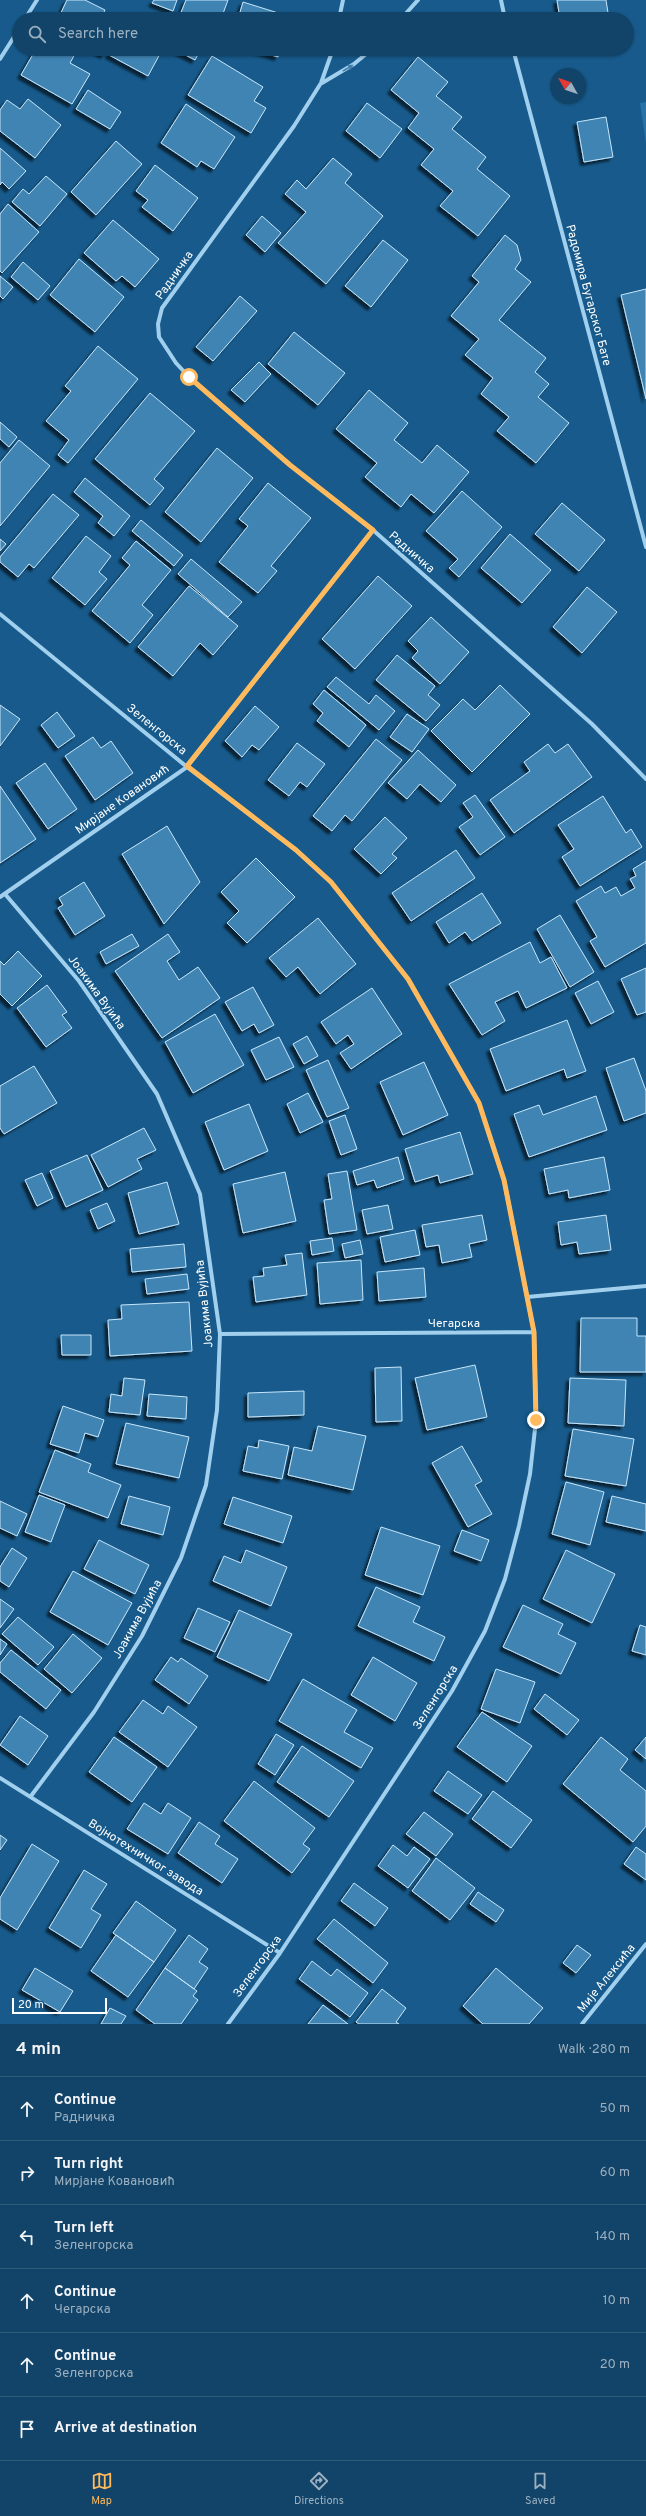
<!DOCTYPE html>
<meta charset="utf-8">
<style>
body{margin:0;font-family:Overpass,sans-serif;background:#1a4b6e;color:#f1f3f6}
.compass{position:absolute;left:550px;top:68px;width:36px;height:36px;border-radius:50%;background:#114468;box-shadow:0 1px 3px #0004;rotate:310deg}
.scale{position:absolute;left:12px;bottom:10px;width:95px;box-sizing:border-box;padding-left:4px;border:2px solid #fff;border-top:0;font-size:11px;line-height:14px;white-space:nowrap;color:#fff;-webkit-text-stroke:3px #175a8b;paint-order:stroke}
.stop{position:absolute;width:12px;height:12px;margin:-9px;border:3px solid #ffba5e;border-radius:50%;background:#fff}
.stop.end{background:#ffba5e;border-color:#fff;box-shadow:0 1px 4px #0008}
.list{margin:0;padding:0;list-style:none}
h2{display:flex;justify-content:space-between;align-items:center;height:52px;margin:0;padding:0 16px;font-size:17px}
h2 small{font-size:13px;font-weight:400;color:#9cb0c0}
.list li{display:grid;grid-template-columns:26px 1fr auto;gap:12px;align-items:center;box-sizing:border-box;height:64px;padding:0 16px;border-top:1px solid #305c7c}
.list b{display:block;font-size:15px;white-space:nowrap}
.list p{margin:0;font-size:13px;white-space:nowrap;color:#9cb0c0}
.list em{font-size:13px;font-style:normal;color:#9cb0c0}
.icon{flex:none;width:22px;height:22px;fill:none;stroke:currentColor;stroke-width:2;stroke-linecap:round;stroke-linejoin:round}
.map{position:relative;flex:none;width:646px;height:2024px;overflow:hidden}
.search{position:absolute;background:#114468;box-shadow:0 1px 3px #0004;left:12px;right:12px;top:12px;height:44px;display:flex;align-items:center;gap:10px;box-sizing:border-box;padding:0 14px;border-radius:22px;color:#9cb0c0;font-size:15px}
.sheet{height:436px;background:#114468}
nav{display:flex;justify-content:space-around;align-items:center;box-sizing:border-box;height:56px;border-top:1px solid #305c7c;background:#114468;font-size:11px;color:#9cb0c0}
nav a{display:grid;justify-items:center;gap:2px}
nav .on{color:#ffba5e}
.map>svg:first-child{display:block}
.green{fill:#2773a8}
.building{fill:#4084b4;stroke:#c7e6fa;filter:url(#shadow)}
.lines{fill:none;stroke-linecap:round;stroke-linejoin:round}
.street{stroke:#a1cfee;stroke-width:4}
.oneway{fill:#407da9}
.route{stroke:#ffba5e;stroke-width:5}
.labels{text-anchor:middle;stroke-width:3;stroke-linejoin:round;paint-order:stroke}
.street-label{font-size:12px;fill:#fff;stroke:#175a8b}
</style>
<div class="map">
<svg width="646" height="2024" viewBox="0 0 646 2024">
<defs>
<filter id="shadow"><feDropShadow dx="-3.5" dy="3.5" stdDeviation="1" flood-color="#0009"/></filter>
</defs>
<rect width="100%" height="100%" fill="#175a8b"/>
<path class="green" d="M646 102V144L640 103Z"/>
<path class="building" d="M67 0H85L105 10 101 19H58Z
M154 0H177L173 11 152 3Z
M186 0H228L221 19H192L180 15Z
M557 0H606L609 19H560Z
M243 2 291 17 290 19H238Z
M36 49H66L75 54 70 63 90 74 72 104 21 75Z
M93 49H107L104 55Z
M112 49H155L161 52 148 76 109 55Z
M174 49H201L195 60Z
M252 49H281L278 57Z
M212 56 263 87 254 101 266 108 251 133 188 95Z
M418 57 448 82 436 96 462 117 452 129 486 157 477 169 510 196 478 236 440 206 453 191 421 165 434 149 408 128 419 113 391 90Z
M88 90 121 112 110 129 76 109Z
M28 99 61 125 35 158 0 131V110L7 100 20 109Z
M367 103 402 129 380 158 346 131Z
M186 104 235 137 214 169 201 161 197 167 161 143Z
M606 117 613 157 584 162 577 122Z
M116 141 142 164 96 215 71 192Z
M0 148 26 171 9 189 2 182 0 185Z
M333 158 352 174 345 183 383 216 326 284 278 243 306 212 285 194 297 180 306 189Z
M155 165 198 198 173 231 142 207 148 200 136 191Z
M46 176 67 194 40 226 12 202 23 189 29 194Z
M8 204 39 232 2 273 0 271V214Z
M262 216 281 233 265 252 246 235Z
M113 220 159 259 135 287 122 276 116 281 84 253Z
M505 235 517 245 521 260 515 269 531 282 499 320 546 358 535 372 549 384 538 397 569 423 536 463 497 431 509 417 481 394 493 378 465 355 479 339 451 316 479 282 472 276Z
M383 240 408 260 371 307 345 286Z
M79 259 124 297 95 332 50 295Z
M23 262 50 286 38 300 11 277Z
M0 276 13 287 3 299 0 296Z
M646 289V399L621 295Z
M240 296 257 311 213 361 196 347Z
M294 332 345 373 318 405 268 364Z
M98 346 138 379 68 463 58 455 69 440 46 421 71 391 65 386Z
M259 362 271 374 245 402 231 390Z
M369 390 408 423 394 440 422 463 437 445 469 472 434 513 411 494 401 507 365 477 377 463 336 429Z
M150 393 195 431 154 479 164 488 150 505 95 459Z
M0 422 17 437 9 447 0 439Z
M19 440 50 466 0 526V463Z
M217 448 253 478 201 542 165 512Z
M85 478 130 516 114 536 98 523 103 516 74 492Z
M268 483 311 518 271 566 277 571 258 593 219 562 248 526 239 519Z
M462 491 502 527 459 577 449 568 458 559 426 531Z
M53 494 79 515 34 568 29 564 18 577 0 562V557Z
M562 503 605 540 579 571 535 534Z
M141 520 183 555 174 566 132 531Z
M510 534 551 570 522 603 481 568Z
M86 536 111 556 99 572 107 579 85 605 52 578Z
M0 539 6 544 0 551Z
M136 541 171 570 142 605 153 615 130 643 92 611 130 565 122 558Z
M191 559 242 602 228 617 178 574Z
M378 576 412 606 355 669 322 639Z
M189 586 238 626 213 655 200 643 173 676 138 647Z
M587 587 617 612 582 653 553 627Z
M431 617 469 652 440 684 412 658 418 651 408 641Z
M397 655 435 686 428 695 440 705 426 721 376 680Z
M336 677 369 704 376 695 395 711 379 730 327 687Z
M500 685 530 714 472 772 431 731 463 699 475 710Z
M324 690 366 725 349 747 317 721 323 713 313 704Z
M0 705 20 719 0 746Z
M255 706 279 727 259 750 252 745 242 757 225 741Z
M57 712 75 736 58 748 41 725Z
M407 714 429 729 412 752 390 737Z
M93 737 101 748 111 741 133 773 95 800 65 756Z
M376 739 402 760 352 821 345 815 332 831 313 816Z
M297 743 325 764 307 787 300 782 289 796 268 780Z
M548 744 555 753 568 744 592 777 514 833 490 800 530 771 524 762Z
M418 750 456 785 441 802 420 784 407 799 388 783Z
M45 763 77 809 48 829 16 783Z
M0 786 36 839 0 863Z
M475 795 505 837 480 855 459 827 473 817 463 803Z
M603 796 626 833 631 829 642 847 580 886 562 857 574 849 558 825Z
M385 817 407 838 392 854 397 858 381 874 354 849Z
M167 826 200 882 164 924 122 854Z
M456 850 475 878 411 921 392 893Z
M256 858 295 897 247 943 227 923 239 911 221 892Z
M646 861V943L605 967 590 941 597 937 576 901 601 886 605 893 616 887 621 896 635 888 630 879 636 876 633 869Z
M84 882 105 916 75 935 58 908 63 905 59 898Z
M482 893 501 923 472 941 465 932 449 943 436 922Z
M560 915 594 972 570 987 537 929Z
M318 918 356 964 320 994 298 967 286 977 269 958Z
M132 934 139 946 106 964 100 952Z
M168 934 180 952 167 961 179 980 198 967 220 998 162 1038 115 971Z
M530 942 540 963 551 957 567 988 526 1008 518 991 495 1002 505 1021 482 1035 449 984Z
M18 951 42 976 12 1006 0 994V961L4 965Z
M646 968V1012L637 1015 621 979Z
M598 981 614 1012 591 1024 575 993Z
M47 985 67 1012 62 1015 72 1028 46 1047 17 1008Z
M253 987 274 1025 259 1033 254 1024 242 1031 225 1002Z
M372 988 402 1034 351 1069 340 1053 354 1044 348 1035 336 1044 321 1022Z
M215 1014 244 1065 193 1093 165 1042Z
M567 1020 586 1071 567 1078 564 1069 506 1091 490 1049Z
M307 1036 318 1056 304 1064 293 1044Z
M279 1037 294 1067 266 1080 251 1050Z
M634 1058 646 1091V1113L624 1121 606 1068Z
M328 1060 349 1108 327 1117 306 1070Z
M424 1062 448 1115 403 1135 380 1082Z
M34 1066 57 1103 4 1134 0 1128V1086Z
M308 1093 323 1122 300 1133 287 1104Z
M596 1096 607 1130 529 1157 514 1114 539 1105 543 1115Z
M249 1104 268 1151 224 1170 205 1122Z
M345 1115 357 1149 341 1155 329 1121Z
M144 1128 156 1150 137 1159 142 1169 108 1187 91 1155Z
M460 1132 473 1174 440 1183 438 1175 415 1182 405 1149Z
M87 1155 103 1190 66 1207 50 1171Z
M398 1157 404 1179 377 1188 374 1180 357 1185 353 1171Z
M604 1157 610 1190 569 1198 568 1190 549 1194 544 1169Z
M347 1171 357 1230 329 1234 324 1200 332 1199 328 1174Z
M285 1172 296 1221 243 1233 233 1184Z
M42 1173 53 1198 37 1206 25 1180Z
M167 1182 179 1224 139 1234 128 1193Z
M107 1203 115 1221 98 1229 90 1210Z
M388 1205 393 1229 367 1234 362 1210Z
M482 1215 487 1240 469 1244 472 1257 442 1263 439 1245 426 1247 422 1225Z
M606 1215 611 1250 579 1254 577 1242 561 1245 558 1222Z
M415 1230 420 1255 385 1262 380 1237Z
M332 1238 334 1251 312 1255 310 1241Z
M360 1240 363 1254 345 1258 342 1244Z
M184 1244 186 1267 132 1272 130 1249Z
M302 1253 307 1295 256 1302 253 1277 264 1276 263 1268 287 1265 285 1255Z
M361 1260 363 1300 320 1304 317 1263Z
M424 1268 426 1297 379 1301 377 1272Z
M187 1274 189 1289 147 1294 145 1279Z
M189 1302 192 1351 110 1356 108 1320 122 1319 121 1305Z
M581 1318H637V1336H646V1372H580Z
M61 1335H91V1355H62Z
M475 1365 487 1417 427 1430 415 1378Z
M401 1367 402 1421 376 1422 375 1368Z
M124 1378 145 1380 140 1415 109 1412 111 1394 122 1396Z
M570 1378 626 1380 624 1426 568 1423Z
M304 1391V1415L248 1417V1393Z
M149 1394 187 1397 186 1419 147 1416Z
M63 1406 104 1420 98 1437 85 1433 79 1453 50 1444Z
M126 1423 189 1437 179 1478 116 1464Z
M318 1426 366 1436 353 1490 288 1475 294 1447 312 1451Z
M573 1429 634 1439 626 1486 565 1476Z
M259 1440 289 1446 282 1479 243 1471 248 1446 258 1448Z
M462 1446 482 1481 475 1485 492 1514 468 1527 432 1463Z
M55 1450 91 1464 88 1472 121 1485 108 1518 39 1492Z
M566 1482 604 1492 590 1545 552 1534Z
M39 1495 65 1505 51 1542 25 1532Z
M129 1496 170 1507 163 1535 121 1524Z
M612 1496 646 1504V1531L606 1522Z
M233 1497 292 1516 283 1543 224 1524Z
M0 1501 27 1514 17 1536 0 1528Z
M381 1527 440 1546 423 1595 365 1575Z
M462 1530 489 1540 481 1561 454 1551Z
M99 1540 149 1565 135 1594 84 1569Z
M12 1548 27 1558 9 1587 0 1581V1567Z
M246 1550 287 1567 271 1606 213 1581 224 1556 241 1563Z
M566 1550 615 1574 592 1623 543 1599Z
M73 1571 132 1603 108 1645 50 1612Z
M376 1587 420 1607 413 1622 445 1637 434 1661 358 1626Z
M0 1599 14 1609 0 1628Z
M523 1605 563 1624 558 1634 576 1643 561 1674 503 1647Z
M198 1608 230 1622 215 1652 184 1638Z
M239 1610 292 1634 269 1681 217 1657Z
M18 1617 54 1647 38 1665 2 1634Z
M640 1625 646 1627V1655L632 1651Z
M73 1634 102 1658 72 1693 44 1669Z
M0 1639 7 1644 0 1655Z
M11 1650 61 1690 46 1709 0 1672V1663Z
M171 1657 178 1662 181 1658 208 1676 189 1704 155 1680Z
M373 1657 417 1683 395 1721 351 1695Z
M496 1669 535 1682 520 1723 481 1709Z
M303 1679 357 1710 344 1732 373 1748 361 1768 279 1721Z
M545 1694 579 1720 567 1735 534 1709Z
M143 1700 163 1714 168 1706 197 1727 168 1767 119 1732Z
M482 1712 532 1746 507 1782 457 1747Z
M20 1716 48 1736 28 1765 0 1745Z
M276 1734 294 1745 275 1775 258 1764Z
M114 1737 157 1767 132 1802 89 1772Z
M601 1737 628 1759 620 1770 646 1791V1826L633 1842 563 1784Z
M646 1737V1759L635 1750Z
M302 1746 354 1781 329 1817 277 1782Z
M448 1771 482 1795 468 1814 434 1791Z
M254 1781 315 1828 303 1844 310 1849 292 1873 224 1821Z
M493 1791 532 1820 511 1848 472 1819Z
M144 1803 161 1814 168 1803 191 1818 168 1854 127 1829Z
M424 1812 453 1834 436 1856 406 1834Z
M199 1822 220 1836 215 1844 238 1859 222 1883 178 1853Z
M0 1835 7 1840 0 1850Z
M32 1844 59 1861 17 1930 0 1919V1898Z
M393 1845 407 1856 414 1847 430 1859 408 1888 378 1866Z
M636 1847 646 1854V1880L624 1864Z
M436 1858 475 1888 450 1920 412 1891Z
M84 1870 107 1884 91 1909 101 1915 81 1948 49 1928Z
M354 1883 388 1908 375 1926 341 1901Z
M478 1892 504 1910 496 1922 470 1904Z
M136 1901 176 1930 154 1962 113 1933Z
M334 1919 388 1963 373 1983 317 1939Z
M116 1935 154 1962 128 1997 91 1971Z
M189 1935 208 1949 199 1962 208 1968 194 1989 165 1968Z
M577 1945 591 1955 576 1973 563 1963Z
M312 1961 331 1976 337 1969 368 1993 350 2017 299 1979Z
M35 1968 73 1991 60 2012 22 1990Z
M165 1968 197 1991 193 1996 198 2000 181 2024H155L136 2010Z
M496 1968 543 2008 529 2024H483L463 2006Z
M382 1989 406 2008 396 2022 399 2024H359L356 2022Z
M323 2005 348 2024H308Z
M110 2008 126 2016 121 2024H101Z"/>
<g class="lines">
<path class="street" d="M501 0 505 19
M25 19 37 0
M339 19 343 0
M401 19 418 0
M333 49 321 83 294 126 162 308 158 324 159 337 176 363 189 377 290 465 373 530 513 654 592 724 646 779
M513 49 646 547
M0 59 19 29
M322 83 354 64 372 49
M0 614 187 767 296 850 331 882 408 979 479 1103 504 1180 534 1332 536 1420 530 1474 519 1526 505 1579 485 1631 452 1691 280 1953 228 2024
M5 894 79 981 157 1094 200 1194 220 1334 217 1410 206 1485 181 1558 142 1636 94 1712 31 1796
M0 897 187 767 373 530
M527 1297 646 1286
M220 1334 534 1332
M0 1778 280 1953
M582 2024 646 1944"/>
</g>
<defs><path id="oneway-solid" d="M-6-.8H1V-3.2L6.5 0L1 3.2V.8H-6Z"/></defs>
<use class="oneway" href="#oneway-solid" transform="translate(348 68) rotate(-31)"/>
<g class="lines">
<path class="route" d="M189 377 290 465 373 530 187 766 296 850 331 882 408 979 479 1103 504 1180 534 1332 536 1420"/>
</g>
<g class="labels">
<g class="street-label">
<text transform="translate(174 275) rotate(-55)" y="4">Радничка</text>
<text transform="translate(589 295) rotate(75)" y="4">Радомира Бугарског Бате</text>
<text transform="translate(412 552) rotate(41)" y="4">Радничка</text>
<text transform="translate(157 729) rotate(39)" y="4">Зеленгорска</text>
<text transform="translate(122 799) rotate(-35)" y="4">Мирјане Ковановић</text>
<text transform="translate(97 992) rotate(54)" y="4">Јоакима Вујића</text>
<text transform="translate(204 1304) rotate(-96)" y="4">Јоакима Вујића</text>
<text x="454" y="1327">Чегарска</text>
<text transform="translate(137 1619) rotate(-61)" y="4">Јоакима Вујића</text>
<text transform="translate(435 1697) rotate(-58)" y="4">Зеленгорска</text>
<text transform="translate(146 1857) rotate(32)" y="4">Војнотехничког завода</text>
<text transform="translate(257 1966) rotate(-54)" y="4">Зеленгорска</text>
<text transform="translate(606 1978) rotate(-51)" y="4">Мије Алексића</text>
</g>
</g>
</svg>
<svg class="compass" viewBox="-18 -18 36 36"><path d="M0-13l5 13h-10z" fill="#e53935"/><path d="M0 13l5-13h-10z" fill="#9cb0c0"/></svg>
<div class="scale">20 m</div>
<div class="stop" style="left:189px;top:377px"></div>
<div class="stop end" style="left:536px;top:1420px"></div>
<div class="search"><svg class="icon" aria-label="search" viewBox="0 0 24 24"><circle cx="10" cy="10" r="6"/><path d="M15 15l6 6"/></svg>Search here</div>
</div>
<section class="sheet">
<h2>4 min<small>Walk · 280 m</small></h2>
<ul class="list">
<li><svg class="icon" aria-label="ahead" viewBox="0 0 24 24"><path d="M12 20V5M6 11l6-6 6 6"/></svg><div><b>Continue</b><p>Радничка</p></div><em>50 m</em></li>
<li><svg class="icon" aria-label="right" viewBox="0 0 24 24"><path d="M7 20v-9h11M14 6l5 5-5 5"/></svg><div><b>Turn right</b><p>Мирјане Ковановић</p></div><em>60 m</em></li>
<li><svg class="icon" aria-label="left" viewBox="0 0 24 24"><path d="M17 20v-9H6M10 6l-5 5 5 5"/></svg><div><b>Turn left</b><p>Зеленгорска</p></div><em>140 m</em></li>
<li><svg class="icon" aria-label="ahead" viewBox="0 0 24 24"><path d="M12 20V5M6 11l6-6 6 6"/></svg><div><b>Continue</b><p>Чегарска</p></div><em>10 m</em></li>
<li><svg class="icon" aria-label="ahead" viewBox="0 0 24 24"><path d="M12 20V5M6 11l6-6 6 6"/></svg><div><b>Continue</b><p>Зеленгорска</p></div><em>20 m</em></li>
<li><svg class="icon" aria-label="arrive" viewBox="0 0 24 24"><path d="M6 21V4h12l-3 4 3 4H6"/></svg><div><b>Arrive at destination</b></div></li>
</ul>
</section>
<nav>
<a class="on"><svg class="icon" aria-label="map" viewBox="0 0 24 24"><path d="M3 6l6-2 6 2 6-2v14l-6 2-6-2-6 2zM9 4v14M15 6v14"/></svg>Map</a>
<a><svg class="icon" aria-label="directions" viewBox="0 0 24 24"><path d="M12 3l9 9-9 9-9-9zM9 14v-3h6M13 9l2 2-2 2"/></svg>Directions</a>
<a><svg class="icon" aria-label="saved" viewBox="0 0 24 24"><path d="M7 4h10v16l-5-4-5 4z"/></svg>Saved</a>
</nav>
